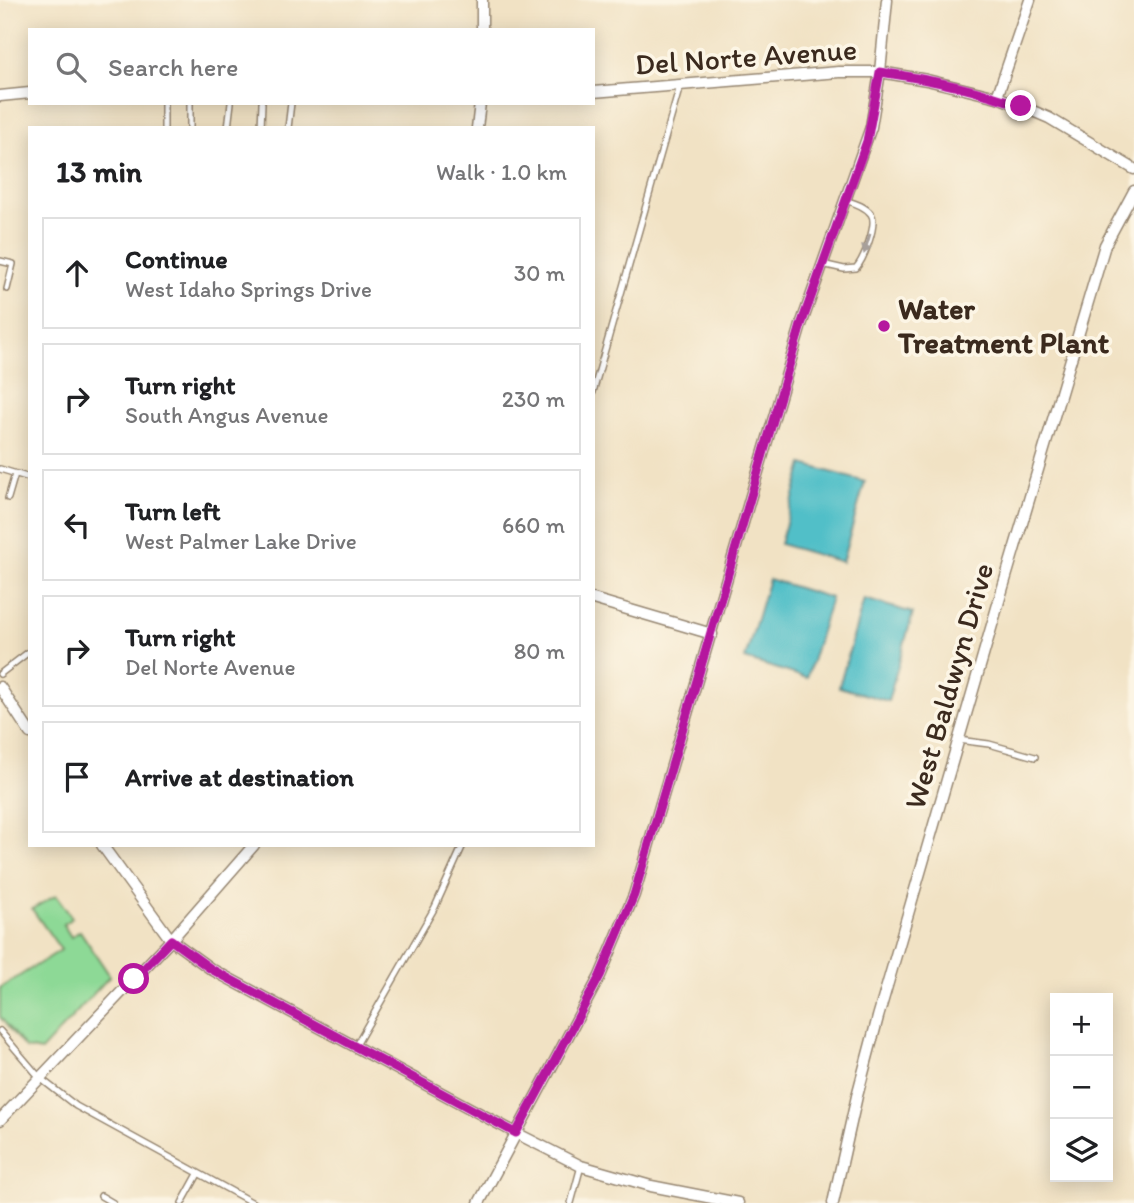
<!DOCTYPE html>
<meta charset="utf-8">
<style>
body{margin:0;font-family:Itim,sans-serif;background:#f6f6f6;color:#202124}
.controls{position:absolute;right:21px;bottom:21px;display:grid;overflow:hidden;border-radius:0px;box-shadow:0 4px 18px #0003}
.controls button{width:63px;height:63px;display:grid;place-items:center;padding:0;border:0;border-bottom:2px solid #e0e0e0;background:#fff;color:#202124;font:35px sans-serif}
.stop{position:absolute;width:21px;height:21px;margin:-16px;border:5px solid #b5179e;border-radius:50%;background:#fff}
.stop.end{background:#b5179e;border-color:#fff;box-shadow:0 2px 7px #0008}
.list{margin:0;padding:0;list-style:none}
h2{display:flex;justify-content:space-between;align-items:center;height:91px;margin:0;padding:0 28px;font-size:30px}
h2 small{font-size:23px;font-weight:400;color:#757577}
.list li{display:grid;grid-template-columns:46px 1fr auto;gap:21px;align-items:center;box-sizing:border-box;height:112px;margin:0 14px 14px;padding:0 14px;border:2px solid #e0e0e0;border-radius:0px}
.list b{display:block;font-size:26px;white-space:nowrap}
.list p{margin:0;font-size:23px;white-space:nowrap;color:#757577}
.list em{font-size:23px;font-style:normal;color:#757577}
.icon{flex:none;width:38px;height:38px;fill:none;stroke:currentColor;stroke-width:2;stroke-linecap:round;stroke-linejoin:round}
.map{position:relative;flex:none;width:1134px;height:1203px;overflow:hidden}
.search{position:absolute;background:#fff;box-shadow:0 4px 18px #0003;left:28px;top:28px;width:567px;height:77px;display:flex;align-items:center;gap:18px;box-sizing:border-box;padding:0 24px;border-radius:0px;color:#757577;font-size:26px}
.panel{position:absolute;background:#fff;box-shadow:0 4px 18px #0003;left:28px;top:126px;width:567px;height:721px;border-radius:0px}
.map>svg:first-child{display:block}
.green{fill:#8dd996;stroke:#64825a;stroke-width:2}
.water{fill:#51bfc8;stroke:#467473;stroke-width:2}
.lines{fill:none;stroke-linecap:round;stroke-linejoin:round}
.service-casing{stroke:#968671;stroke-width:8}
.minor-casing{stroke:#968671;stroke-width:13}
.service{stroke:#fff;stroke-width:5}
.minor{stroke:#fff;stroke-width:10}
.oneway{fill:#a79f9a}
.route{stroke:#b5179e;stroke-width:9}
.poi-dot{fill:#b5179e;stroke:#fcf5e5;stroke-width:2.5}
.labels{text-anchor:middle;stroke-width:7;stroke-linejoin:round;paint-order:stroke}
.street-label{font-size:30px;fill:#3b2a1e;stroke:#fcf5e5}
.poi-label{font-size:30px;font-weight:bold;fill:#3b2a1e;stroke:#fcf5e5;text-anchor:start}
</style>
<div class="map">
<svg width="1134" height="1203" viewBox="0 0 1134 1203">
<rect width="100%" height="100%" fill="#fcf5e5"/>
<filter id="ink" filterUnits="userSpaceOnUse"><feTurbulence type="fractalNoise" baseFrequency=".0143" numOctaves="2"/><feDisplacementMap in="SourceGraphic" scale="14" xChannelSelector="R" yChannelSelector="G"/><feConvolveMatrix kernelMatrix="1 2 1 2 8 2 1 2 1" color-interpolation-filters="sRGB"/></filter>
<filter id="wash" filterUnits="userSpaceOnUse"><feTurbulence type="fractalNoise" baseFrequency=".00686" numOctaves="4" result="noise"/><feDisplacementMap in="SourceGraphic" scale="28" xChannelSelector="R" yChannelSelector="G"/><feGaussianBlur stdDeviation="1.57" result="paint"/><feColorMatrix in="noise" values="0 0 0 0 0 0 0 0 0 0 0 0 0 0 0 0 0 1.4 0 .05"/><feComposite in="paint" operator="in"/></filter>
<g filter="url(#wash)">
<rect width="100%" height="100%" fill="#f1e2c4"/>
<path class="green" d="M56 895 72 918 63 924 71 937 80 931 110 976 41 1051 25 1048 0 1017V988L61 950 32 909Z"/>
<path class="water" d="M803 464 865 482 842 562 780 544Z
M769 579 831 598 807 678 745 659Z
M864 599 913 613 888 701 839 687Z"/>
</g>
<g filter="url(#ink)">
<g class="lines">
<defs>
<path id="service" d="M164 128V103
M190 128V103
M228 128 231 103
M261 128 262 103
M288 128 291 103
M0 261 13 264 7 289
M822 264 844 269 856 268C864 259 878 223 871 214 865 206 854 203 845 200
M593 392 680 86
M0 469 30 478
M8 498 15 474
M0 674 30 651
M958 740 989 744 1035 757
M0 1031 40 1078 76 1106 253 1203
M355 1047 435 907 463 845
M101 1196 113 1203
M182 1203 198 1174
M571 1203 581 1166"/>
<path id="minor" d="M482 0V30
M593 92 839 72H880L927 80 997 97 1021 106 1049 118 1134 169
M0 96 30 93
M997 97 1030 0
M477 128 480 103
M593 599 712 634
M0 687 30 733
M102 845 171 940 211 969 516 1133 581 1166 651 1186 738 1203
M0 1120 171 940 254 845
M479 1203 600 976 634 895 801 325 871 127 880 72 887 0
M833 1203 857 1096 878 1017 1003 587 1105 245 1134 191"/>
</defs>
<use href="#service" class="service-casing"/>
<use href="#minor" class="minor-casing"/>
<use href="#service" class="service"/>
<use href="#minor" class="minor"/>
</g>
<defs><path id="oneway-solid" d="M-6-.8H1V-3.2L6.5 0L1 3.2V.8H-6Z" transform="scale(1.75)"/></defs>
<use class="oneway" href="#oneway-solid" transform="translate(867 244) rotate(107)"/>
</g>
<g class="lines" filter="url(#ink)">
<path class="route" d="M134 979 171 940 211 969 516 1133 600 976 634 895 801 325 867 141 880 72C928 79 976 89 1021 106"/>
</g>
<circle class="poi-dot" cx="884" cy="326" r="7"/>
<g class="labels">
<g class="street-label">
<text transform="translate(746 57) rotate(-4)" y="10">Del Norte Avenue</text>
<text transform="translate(949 686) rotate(-74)" y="10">West Baldwyn Drive</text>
</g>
<g class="poi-label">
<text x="898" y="319">Water<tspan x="898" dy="34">Treatment Plant</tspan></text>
</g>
</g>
</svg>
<div class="controls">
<button>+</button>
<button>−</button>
<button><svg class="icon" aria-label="layers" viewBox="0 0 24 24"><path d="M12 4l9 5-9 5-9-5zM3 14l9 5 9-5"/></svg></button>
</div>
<div class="stop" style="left:134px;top:979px"></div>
<div class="stop end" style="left:1021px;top:106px"></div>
<div class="search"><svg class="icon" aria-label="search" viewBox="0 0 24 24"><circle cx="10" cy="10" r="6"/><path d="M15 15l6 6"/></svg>Search here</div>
<section class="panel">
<h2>13 min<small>Walk · 1.0 km</small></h2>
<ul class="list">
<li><svg class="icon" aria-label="ahead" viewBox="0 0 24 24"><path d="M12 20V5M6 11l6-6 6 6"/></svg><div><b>Continue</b><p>West Idaho Springs Drive</p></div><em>30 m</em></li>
<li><svg class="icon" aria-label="right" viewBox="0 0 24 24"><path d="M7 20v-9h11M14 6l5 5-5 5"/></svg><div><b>Turn right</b><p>South Angus Avenue</p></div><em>230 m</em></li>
<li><svg class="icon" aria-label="left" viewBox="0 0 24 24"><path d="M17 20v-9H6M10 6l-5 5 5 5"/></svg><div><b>Turn left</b><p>West Palmer Lake Drive</p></div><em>660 m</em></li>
<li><svg class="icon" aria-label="right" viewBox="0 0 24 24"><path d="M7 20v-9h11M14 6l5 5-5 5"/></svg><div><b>Turn right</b><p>Del Norte Avenue</p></div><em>80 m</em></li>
<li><svg class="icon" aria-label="arrive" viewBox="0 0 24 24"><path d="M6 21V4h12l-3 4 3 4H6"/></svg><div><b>Arrive at destination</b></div></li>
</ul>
</section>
</div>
